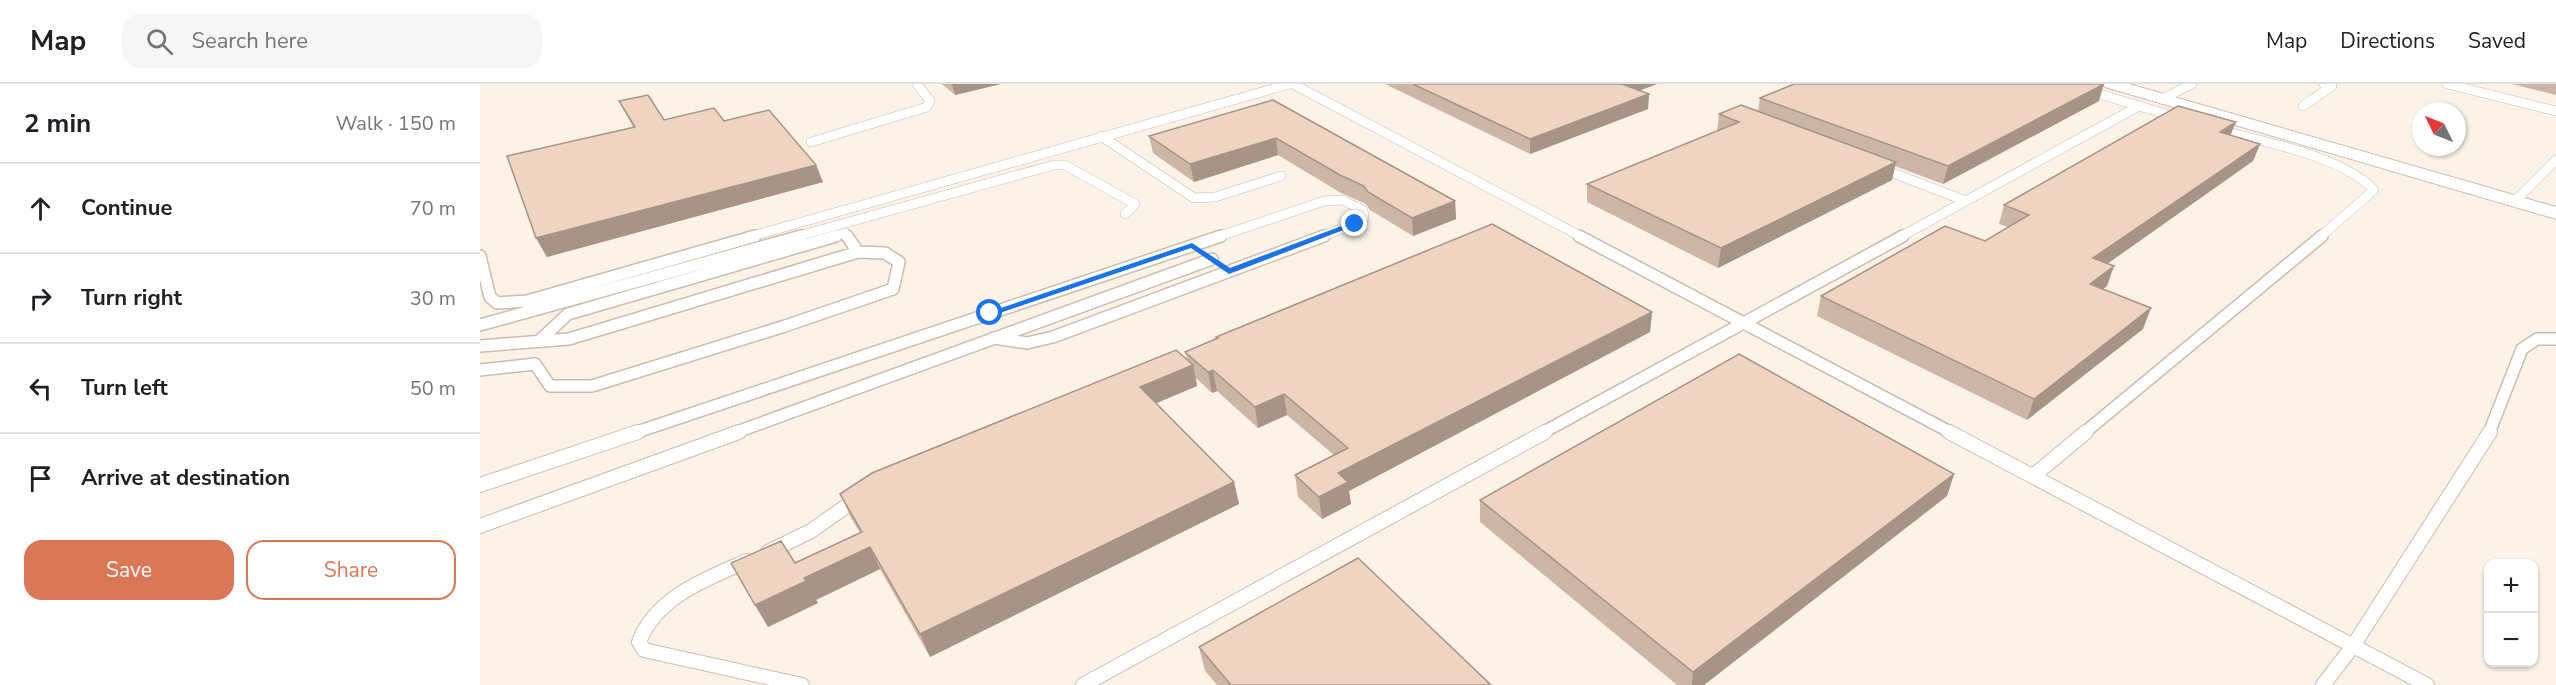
<!DOCTYPE html>
<meta charset="utf-8">
<style>
body{margin:0;font-family:"Nunito Sans",sans-serif;background:#f6f6f6;color:#202124}
.controls{position:absolute;right:18px;bottom:18px;display:grid;overflow:hidden;border-radius:12px;box-shadow:0 2px 4px #0004}
.controls button{width:54px;height:54px;display:grid;place-items:center;padding:0;border:0;border-bottom:2px solid #e0e0e0;background:#fff;color:#202124;font:30px sans-serif}
.compass{position:absolute;left:1932px;top:18px;width:54px;height:54px;border-radius:50%;background:#fff;box-shadow:0 2px 4px #0004;rotate:313deg}
.stop{position:absolute;width:18px;height:18px;margin:-14px;border:4px solid #1a73e8;border-radius:50%;background:#fff}
.stop.end{background:#1a73e8;border-color:#fff;box-shadow:0 2px 6px #0008}
.list{margin:0;padding:0;list-style:none}
h2{display:flex;justify-content:space-between;align-items:center;height:78px;margin:0;padding:0 24px;font-size:26px}
h2 small{font-size:20px;font-weight:400;color:#757577}
.list li{display:grid;grid-template-columns:39px 1fr auto;gap:18px;align-items:center;box-sizing:border-box;height:90px;padding:0 24px;border-top:2px solid #e0e0e0}
.list b{display:block;font-size:22px;white-space:nowrap}
.list em{font-size:20px;font-style:normal;color:#757577}
.actions{display:flex;gap:12px;padding:18px 24px}
.actions a{flex:1;padding:14px 0;border:2px solid #da7756;border-radius:18px;text-align:center;font-size:21px;color:#da7756}
.actions .main{background:#da7756;color:#fff}
.icon{flex:none;width:33px;height:33px;fill:none;stroke:currentColor;stroke-width:2;stroke-linecap:round;stroke-linejoin:round}
.map{position:relative;flex:none;width:2076px;height:601px;overflow:hidden}
header{display:flex;align-items:center;gap:36px;box-sizing:border-box;height:84px;padding:0 30px;background:#fff;border-bottom:2px solid #e0e0e0}
header strong{font-size:28px}
nav{display:flex;gap:33px;margin-inline-start:auto;font-size:21px}
.search{width:420px;height:54px;background:#f6f6f6;display:flex;align-items:center;gap:15px;box-sizing:border-box;padding:0 21px;border-radius:18px;color:#757577;font-size:22px}
main{display:flex}
aside{flex:1;background:#fff}
.map>svg:first-child{display:block}
.lines{fill:none;stroke-linecap:round;stroke-linejoin:round}
.service-far2-casing{stroke:#ccbcae;stroke-width:10}
.service-far1-casing{stroke:#ccbcae;stroke-width:14}
.service-casing{stroke:#ccbcae;stroke-width:16}
.minor-casing{stroke:#ccbcae;stroke-width:2}
.service-far2{stroke:#fff;stroke-width:9}
.service-far1{stroke:#fff;stroke-width:11}
.service{stroke:#fff;stroke-width:14}
.minor{fill:#fff;fill-rule:evenodd}
.wall{fill:#cdb6a6}
.shaded-wall{fill:#a79487}
.building{fill:#eed4c1;stroke:#a79487;stroke-width:1.5}
.route{fill:#1a73e8}
</style>
<header>
<strong>Map</strong>
<div class="search"><svg class="icon" aria-label="search" viewBox="0 0 24 24"><circle cx="10" cy="10" r="6"/><path d="M15 15l6 6"/></svg>Search here</div>
<nav><a>Map</a><a>Directions</a><a>Saved</a></nav>
</header>
<main>
<aside>
<h2>2 min<small>Walk · 150 m</small></h2>
<ul class="list">
<li><svg class="icon" aria-label="ahead" viewBox="0 0 24 24"><path d="M12 20V5M6 11l6-6 6 6"/></svg><div><b>Continue</b></div><em>70 m</em></li>
<li><svg class="icon" aria-label="right" viewBox="0 0 24 24"><path d="M7 20v-9h11M14 6l5 5-5 5"/></svg><div><b>Turn right</b></div><em>30 m</em></li>
<li><svg class="icon" aria-label="left" viewBox="0 0 24 24"><path d="M17 20v-9H6M10 6l-5 5 5 5"/></svg><div><b>Turn left</b></div><em>50 m</em></li>
<li><svg class="icon" aria-label="arrive" viewBox="0 0 24 24"><path d="M6 21V4h12l-3 4 3 4H6"/></svg><div><b>Arrive at destination</b></div></li>
</ul>
<div class="actions"><a class="main">Save</a><a>Share</a></div>
</aside>
<div class="map">
<svg width="2076" height="601" viewBox="0 0 2076 601">
<rect width="100%" height="100%" fill="#fbf3e7"/>
<g class="lines">
<defs>
<path id="service-far2" d="M813 0 1102 153
M1586 0 1699 34
M1967 0 2076 27
M1682 15 1712 0
M1823 22 1852 2 1844 0
M1736 45C1780 57 1863 72 1894 106L1840 153
M621 52 714 114 735 113 801 92
M331 58 447 23 450 17 437 0
M1400 84 1486 117
M2035 117 2076 76
M269 153 810 0
M315 153 574 81H585L655 120 645 130
M351 153 365 149 368 153
M737 153 844 117 862 116 883 126 884 134 875 140 840 153
M1420 153 1659 22"/>
<path id="service-far1" d="M367 152 378 168
M1099 152 1472 349
M0 172 10 213 17 219 47 217 275 152
M0 241 321 152
M514 254 547 259 573 253 844 152
M59 257 88 230 356 152
M0 262 89 255 378 168 405 169 419 178 413 205 305 242 112 302H70L55 280 0 286
M154 349 741 152
M254 349 732 175
M1062 349 1423 152
M1604 349 1842 152
M2009 349 2042 265 2057 255H2076"/>
<path id="service" d="M1469 348 1947 601
M1553 392 1606 348
M0 401 158 348
M0 442 259 348
M288 468 331 447 378 414
M267 477C226 495 176 513 159 558L164 566 322 601
M603 601 1065 348
M1843 601 1873 562 2010 348"/>
<path id="minor" d="M1623 0H1649L2076 123V135L1625 3Z"/>
</defs>
<use href="#service-far2" class="service-far2-casing"/>
<use href="#service-far1" class="service-far1-casing"/>
<use href="#service" class="service-casing"/>
<use href="#minor" class="minor-casing"/>
<use href="#service-far2" class="service-far2"/>
<use href="#service-far1" class="service-far1"/>
<use href="#service" class="service"/>
<use href="#minor" class="minor"/>
</g>
<path class="wall" d="M462 0H521L475 11Z
M905 0H1177L1159 7 1169 10 1168 25 1050 70Z
M2032 0H2076V11Z
M1280 14 1619 17 1463 100 1415 82 1412 96 1238 184 1107 118V100L1237 47 1239 30 1278 27Z
M793 16 975 117 976 135 933 152 890 126 886 120 861 109 798 71 714 98 673 69 669 52Z
M139 17 184 36 244 37 336 81 343 98 67 173 56 154 153 43Z
M1751 51 1780 60 1773 77 1627 180V202L1623 205 1663 245 1547 336 1337 232 1341 212 1505 157 1528 143 1519 140 1524 121Z
M1172 228 1170 248 869 407 871 420 842 435 818 413 815 391 854 371 807 331 778 344 737 307 732 309 716 294 717 302 676 319 754 398 759 420 450 573 400 485 336 516 338 519 288 543 251 479H315L380 449 370 432 360 410 707 275 705 268 736 255V253Z
M1474 390 1467 412 1224 601H1197L1000 438V416Z
M719 563 1011 601H737L725 587Z"/>
<path class="shaded-wall" d="M472 0H521L475 11Z
M1140 0H1177L1139 14Z
M1624 0 1619 17 1463 100 1468 82Z
M1169 10 1168 25 1050 70V55Z
M1756 38 1749 55 1740 48Z
M796 54 798 71 714 98 710 80Z
M1780 60 1773 77 1607 194 1613 174Z
M1416 78 1412 96 1238 184 1241 164Z
M336 81 343 98 67 173 56 154Z
M975 117 976 135 933 152 932 134Z
M1634 182 1627 202 1603 220 1610 200Z
M1671 224 1663 245 1547 336 1554 315Z
M1172 228 1170 248 869 407 871 420 842 435 839 413 858 389Z
M713 281 717 302 665 324 660 303Z
M733 286 737 307 732 309 728 288Z
M804 310 807 331 778 344 775 323Z
M1474 390 1467 412 1224 601H1212L1213 588Z
M754 398 759 420 450 573 440 550Z
M390 463 400 485 336 516 338 519 288 543 275 521 324 494Z"/>
<path class="building" d="M933 0H1142L1169 10 1050 55Z
M1314 0H1624L1468 82 1280 14Z
M168 11 184 36 234 24 244 37 289 26 336 81 56 154 27 72 155 43 139 17Z
M793 16 975 117 932 134 888 108 884 102 860 91 796 54 710 80 669 52Z
M1261 21 1416 78 1241 164 1107 100 1259 38 1239 30Z
M1698 22 1756 38 1740 48 1780 60 1613 174 1634 182 1610 200 1671 224 1554 315 1341 212 1465 142 1505 157 1549 131 1524 121Z
M1012 140 1172 228 858 389 868 398 839 413 815 391 868 364 804 310 775 323 733 286 728 288 705 268 738 254 736 253Z
M696 266 713 281 660 303 754 398 440 550 390 463 324 494 326 497 275 521 251 479 301 457 315 479 382 448 360 410 392 389Z
M1259 270 1474 390 1213 588 1000 416Z
M878 474 1011 601H751L719 563Z"/>
<path class="route" d="M872 138 879 140 749 190 711 164 514 231 506 229 712 159 750 184Z"/>
</svg>
<div class="controls">
<button>+</button>
<button>−</button>
</div>
<svg class="compass" viewBox="-18 -18 36 36"><path d="M0-13l5 13h-10z" fill="#e53935"/><path d="M0 13l5-13h-10z" fill="#757577"/></svg>
<div class="stop" style="left:510px;top:229px"></div>
<div class="stop end" style="left:875px;top:140px"></div>
</div>
</main>
